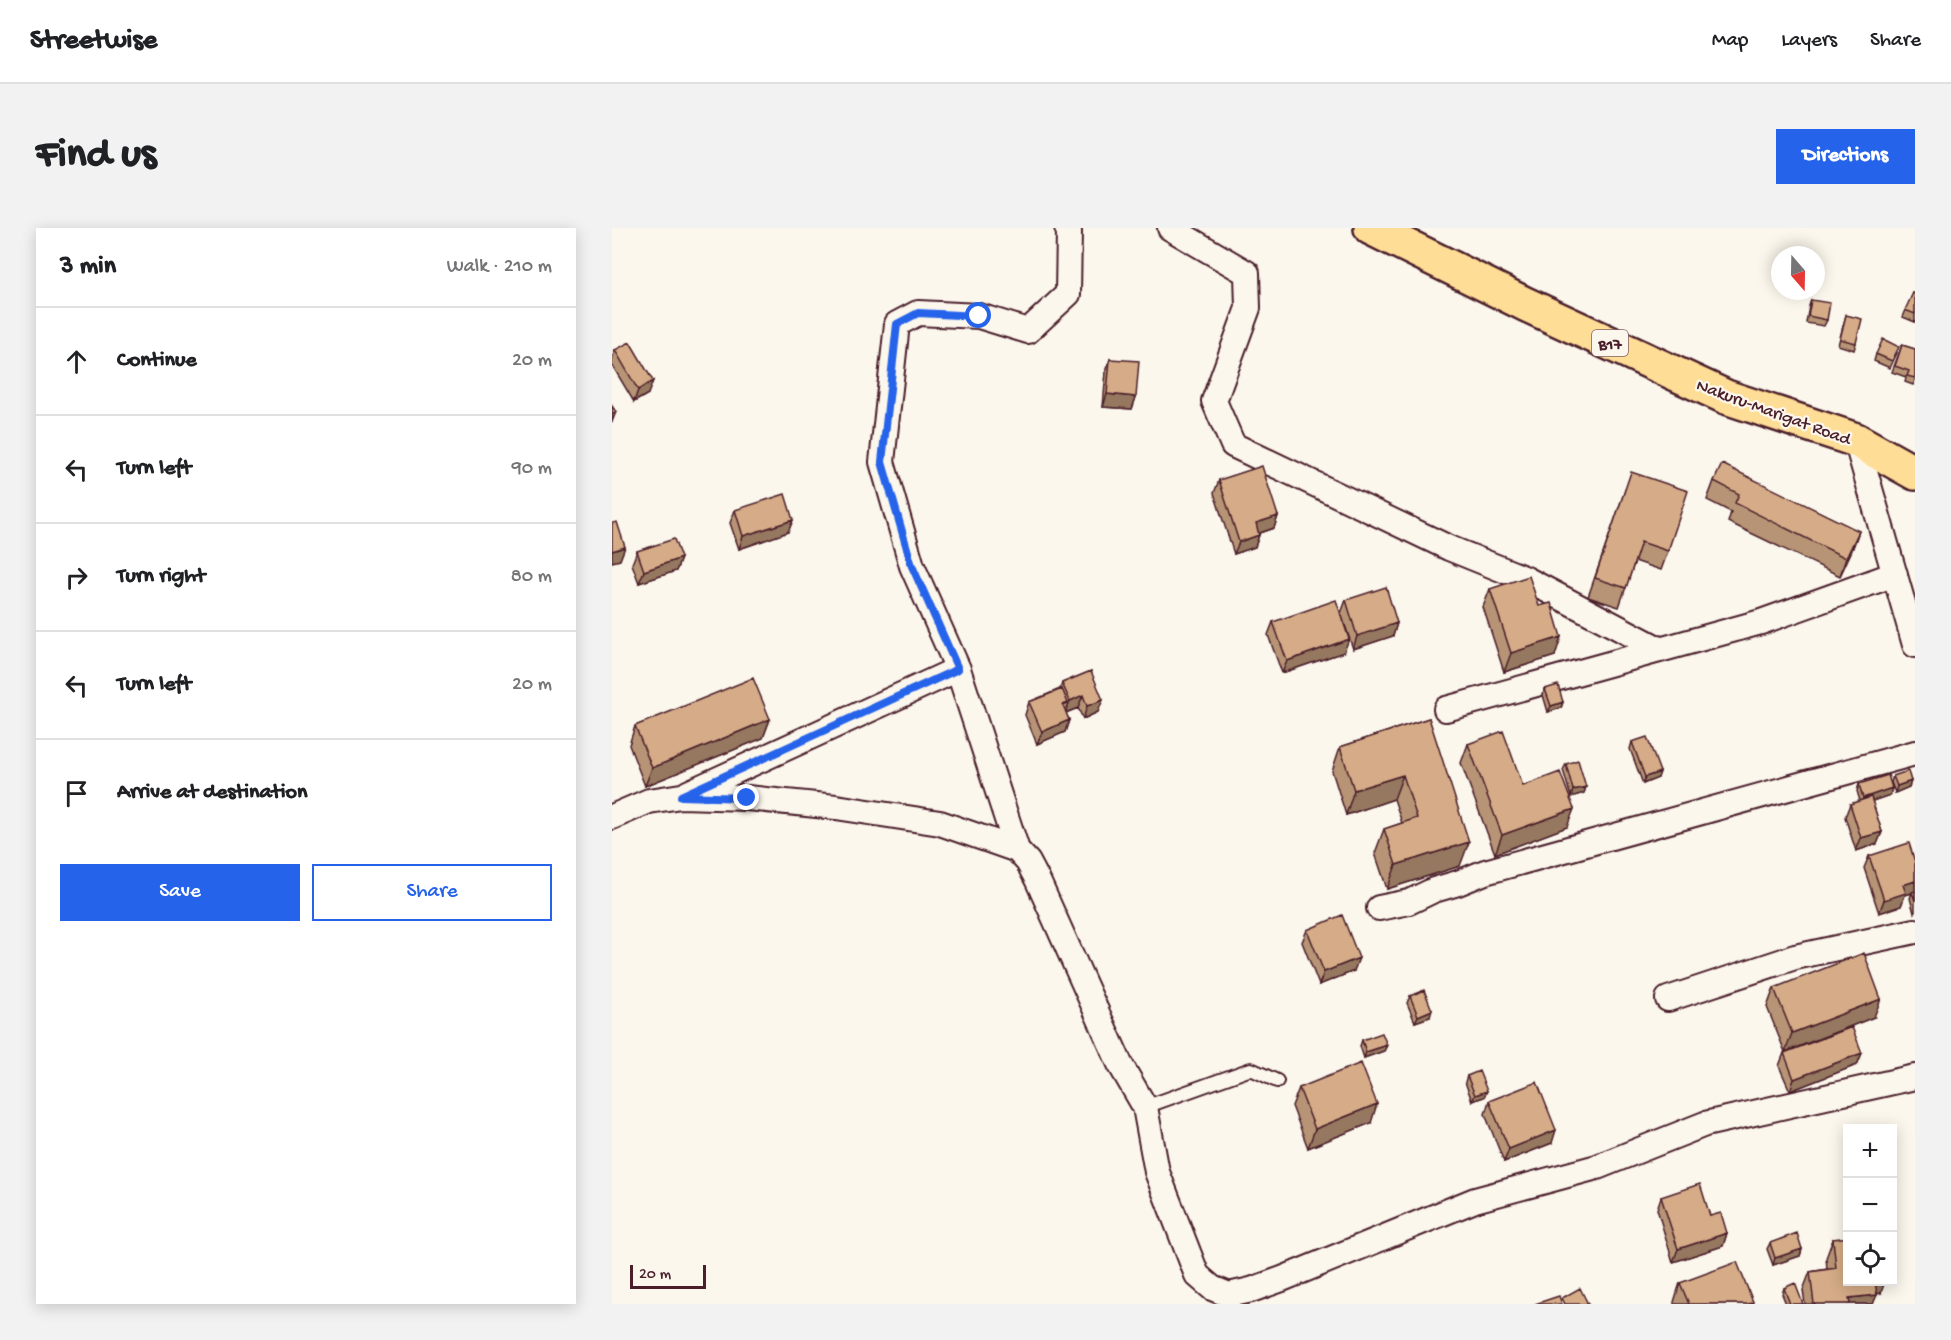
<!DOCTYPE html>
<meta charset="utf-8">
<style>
body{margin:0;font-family:"Gochi Hand",sans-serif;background:#f2f2f2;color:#202124}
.controls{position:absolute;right:18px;bottom:18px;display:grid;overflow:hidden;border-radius:0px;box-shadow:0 3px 15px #0003}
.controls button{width:54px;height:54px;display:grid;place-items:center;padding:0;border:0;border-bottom:2px solid #e0e0e0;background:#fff;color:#202124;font:30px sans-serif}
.compass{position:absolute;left:1159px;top:18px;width:54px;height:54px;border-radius:50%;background:#fff;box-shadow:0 3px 15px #0003;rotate:160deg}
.scale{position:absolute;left:18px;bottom:15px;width:76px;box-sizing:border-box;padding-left:6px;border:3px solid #4a1f2b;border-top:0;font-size:16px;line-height:21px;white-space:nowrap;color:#4a1f2b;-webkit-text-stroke:4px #fbf7ec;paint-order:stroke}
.stop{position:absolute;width:18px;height:18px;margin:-14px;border:4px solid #2563eb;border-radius:50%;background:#fff}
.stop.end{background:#2563eb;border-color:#fff;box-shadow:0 2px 6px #0008}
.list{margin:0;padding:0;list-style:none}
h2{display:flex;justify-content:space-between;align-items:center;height:78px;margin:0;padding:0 24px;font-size:26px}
h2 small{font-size:20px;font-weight:400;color:#757577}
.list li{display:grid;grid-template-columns:39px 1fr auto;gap:18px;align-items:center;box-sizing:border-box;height:108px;padding:0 24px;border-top:2px solid #e0e0e0}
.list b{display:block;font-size:22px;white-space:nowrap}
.list em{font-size:20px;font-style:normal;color:#757577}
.actions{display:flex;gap:12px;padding:18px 24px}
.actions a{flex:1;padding:14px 0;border:2px solid #2563eb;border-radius:0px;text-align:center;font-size:21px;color:#2563eb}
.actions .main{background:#2563eb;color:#fff}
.icon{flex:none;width:33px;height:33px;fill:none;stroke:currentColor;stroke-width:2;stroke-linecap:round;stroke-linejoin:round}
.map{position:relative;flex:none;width:1303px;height:1076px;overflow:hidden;border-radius:0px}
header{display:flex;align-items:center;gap:36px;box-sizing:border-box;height:84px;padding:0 30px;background:#fff;border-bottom:2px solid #e0e0e0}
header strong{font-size:28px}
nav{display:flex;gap:33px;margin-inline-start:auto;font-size:21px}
.intro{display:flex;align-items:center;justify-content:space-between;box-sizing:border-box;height:144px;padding:0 36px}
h1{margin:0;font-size:42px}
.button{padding:15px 27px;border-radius:0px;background:#2563eb;color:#fff;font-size:21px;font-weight:700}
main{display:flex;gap:36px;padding:0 36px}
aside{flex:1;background:#fff;border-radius:0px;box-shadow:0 3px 15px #0003}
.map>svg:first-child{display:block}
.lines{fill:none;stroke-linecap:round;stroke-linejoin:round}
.service-casing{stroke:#4a1f2b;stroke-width:16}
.minor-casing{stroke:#4a1f2b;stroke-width:28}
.primary-casing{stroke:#4a1f2b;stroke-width:38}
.service{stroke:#fbf7ec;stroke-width:12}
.minor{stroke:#fbf7ec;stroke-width:24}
.primary{stroke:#fedd96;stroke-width:33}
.wall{fill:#b79474;stroke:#4a1f2b;stroke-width:1.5}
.shaded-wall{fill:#95785e;stroke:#4a1f2b;stroke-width:1.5}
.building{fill:#d5ac87;stroke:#4a1f2b;stroke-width:1.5}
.route{stroke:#2563eb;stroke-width:8}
.labels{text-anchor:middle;stroke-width:4.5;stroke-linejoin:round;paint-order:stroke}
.shield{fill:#fbf7ec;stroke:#7f6065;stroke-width:1.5}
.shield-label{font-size:16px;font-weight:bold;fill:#4a1f2b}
.street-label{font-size:18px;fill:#4a1f2b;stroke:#fbf7ec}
</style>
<header>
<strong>Streetwise</strong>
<nav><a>Map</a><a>Layers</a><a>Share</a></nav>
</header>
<div class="intro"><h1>Find us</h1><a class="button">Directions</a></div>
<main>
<aside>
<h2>3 min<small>Walk · 210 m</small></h2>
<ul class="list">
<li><svg class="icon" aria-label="ahead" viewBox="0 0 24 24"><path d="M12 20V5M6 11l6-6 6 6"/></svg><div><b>Continue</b></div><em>20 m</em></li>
<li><svg class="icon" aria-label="left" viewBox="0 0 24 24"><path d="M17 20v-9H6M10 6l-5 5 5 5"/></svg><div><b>Turn left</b></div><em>90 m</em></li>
<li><svg class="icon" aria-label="right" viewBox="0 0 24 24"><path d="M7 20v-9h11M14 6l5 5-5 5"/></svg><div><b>Turn right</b></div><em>80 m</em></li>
<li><svg class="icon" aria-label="left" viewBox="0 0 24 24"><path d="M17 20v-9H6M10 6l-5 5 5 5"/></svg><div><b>Turn left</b></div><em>20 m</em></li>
<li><svg class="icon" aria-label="arrive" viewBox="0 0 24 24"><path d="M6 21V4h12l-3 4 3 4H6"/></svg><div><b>Arrive at destination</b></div></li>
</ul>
<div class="actions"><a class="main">Save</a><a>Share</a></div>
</aside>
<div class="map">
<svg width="1303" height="1076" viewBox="0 0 1303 1076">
<rect width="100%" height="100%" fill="#fbf7ec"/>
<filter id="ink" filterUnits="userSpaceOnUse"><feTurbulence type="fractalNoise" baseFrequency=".0167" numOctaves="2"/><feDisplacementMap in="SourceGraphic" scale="12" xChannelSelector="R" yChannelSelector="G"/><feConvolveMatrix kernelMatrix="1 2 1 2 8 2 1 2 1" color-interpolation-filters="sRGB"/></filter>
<g filter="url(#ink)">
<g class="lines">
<defs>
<path id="service" d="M533 879 639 841 665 853"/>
<path id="minor" d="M558 0 635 45 636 80 602 173 621 217 837 320 914 351 1047 421
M1244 212 1303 417
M834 481 1149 394 1283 346
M76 565 346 441
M0 589 37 573 69 568 135 570 224 579 328 595 405 622 416 634 426 653 508 836 533 879 545 944 585 1047 600 1060 617 1067 639 1062 670 1051 863 972 985 939 1093 896 1303 849
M405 622 346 441 300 338 270 234 285 96 306 85 367 88 416 103 456 66 457 3 455 0
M767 680 797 674 822 662 846 655 873 644 1303 525
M1056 771 1183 729 1303 703"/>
<path id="primary" d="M759 0 913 76 1114 169 1244 212 1303 245"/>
</defs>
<use href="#service" class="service-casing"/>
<use href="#minor" class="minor-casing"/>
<use href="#primary" class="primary-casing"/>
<use href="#service" class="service"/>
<use href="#minor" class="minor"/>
<use href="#primary" class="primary"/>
</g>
<path class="wall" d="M1301 65 1303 66V94L1291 89Z
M1199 72 1215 92 1212 98 1194 95 1197 78Z
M1234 87 1244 115 1242 122 1226 117Z
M1290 117 1303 121V152L1301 157 1293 154 1294 149 1280 144Z
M3 122 36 166 22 174 0 137V132Z
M1285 125 1278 140 1262 133 1264 126Z
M498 131 524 169 520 181 491 179 494 143Z
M607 252 666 288 662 300 647 305V307L643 319 622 326 602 265Z
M1102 253 1247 303 1240 322 1228 348 1116 294 1119 284 1095 272Z
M1013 262 1056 323 1049 342 1023 333 1007 379 976 369Z
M123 282 181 292 176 304 127 321 118 295Z
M25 323 69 330 64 343 27 355 20 336Z
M878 361 927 378 943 428 892 444 871 379Z
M734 372 785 395 781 408 741 421 729 385Z
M661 394 732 424 670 445 656 407Z
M479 443 486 484 471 491 466 480 454 485 457 492 453 504 425 516 413 487 417 474 448 461 450 455Z
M933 461 951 474 949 480 936 484 931 467Z
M817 490 848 638 775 661 763 625 772 601 790 595 782 571 734 587 720 543 728 519Z
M158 491 151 510 33 558 17 517 23 498Z
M1020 514 1046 550 1031 556 1018 521Z
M856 516 911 558 955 599 883 626 849 535Z
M954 536 974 559 972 565 959 569 951 542Z
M1281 548 1299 553 1297 559 1283 565 1279 554Z
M1247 556 1280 560 1278 567 1260 573 1270 604 1265 616 1244 623 1233 589 1238 576 1248 573 1245 563Z
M1257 628 1303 634V684L1302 685 1298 670 1300 665 1293 667 1289 678 1267 685 1252 640Z
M695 702 742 743 707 757 690 714Z
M1162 760 1262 789 1173 824 1155 779Z
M798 768 818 789 803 794 795 775Z
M750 812 775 817 772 823 752 830 748 818Z
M1172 825H1250L1245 837 1178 863 1167 838Z
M855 848 872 869 860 873 853 854Z
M687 860 759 895 696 920 680 878Z
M877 873 940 915 892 934 873 886Z
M1049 969 1098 988 1115 1005 1111 1018 1061 1034 1045 981Z
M1221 1011 1269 1065 1264 1066 1261 1076H1193L1191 1062 1198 1044 1215 1041 1214 1030Z
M1158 1015 1190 1021 1188 1028 1161 1037 1155 1021Z
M1068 1055 1141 1074 1140 1076H1062V1074Z
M1172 1060 1191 1076H1174L1170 1066Z"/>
<path class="shaded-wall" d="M41 153 36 166 22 174 26 162Z
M495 166 524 169 520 181 491 179Z
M4 184 0 194V186Z
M666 288 662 300 639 308 644 295Z
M181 292 176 304 127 321 131 308Z
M1247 303 1240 322 1228 348 1234 330Z
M647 307 643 319 622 326 627 314Z
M13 319 8 332 0 334V323Z
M69 330 64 343 27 355 32 343Z
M785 395 781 408 741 421 745 408Z
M949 409 943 428 892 444 899 425Z
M737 411 732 424 670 445 675 433Z
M471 467 466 480 453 485 458 473Z
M491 472 486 484 471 491 475 478Z
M951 474 949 480 936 484 939 478Z
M158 491 151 510 33 558 40 540Z
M457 492 453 504 425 516 430 504Z
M1048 544 1046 550 1031 556 1033 549Z
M791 547 782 571 734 587 742 562Z
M1299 553 1297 559 1283 565 1285 558Z
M974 559 972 565 959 569 961 562Z
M1280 560 1278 567 1249 577 1251 570Z
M962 581 955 599 883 626 890 607Z
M1270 604 1265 616 1244 623 1249 610Z
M857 614 848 638 775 661 784 637Z
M1303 653V664L1293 667 1289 678 1267 685 1272 672 1291 657Z
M747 730 742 743 707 757 712 744Z
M1269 771 1262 789 1173 824 1180 805Z
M820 782 818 789 803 794 806 788Z
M775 817 772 823 752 830 754 824Z
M1250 825 1245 837 1178 863 1182 851Z
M875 863 872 869 860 873 863 867Z
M765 876 759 895 696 920 703 901Z
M944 902 940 915 892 934 897 921Z
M1115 1005 1111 1018 1061 1034 1066 1021Z
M1190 1021 1188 1028 1161 1037 1163 1030Z
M1260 1053H1273L1269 1065 1255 1067Z
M1265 1067 1261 1076H1235L1237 1070Z"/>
<path class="building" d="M1301 65 1303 66V86L1293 82Z
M1199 72 1218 75 1215 92 1196 88Z
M1234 87 1250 91 1244 115 1228 111Z
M1271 111 1287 119 1280 133 1264 126Z
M18 114 41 153 26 162 3 122Z
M1290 117 1303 121V150L1295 148 1297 143 1283 138Z
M498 131 527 133 524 169 495 166Z
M0 178 4 184 0 186Z
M1110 236 1247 303 1234 330 1123 275 1127 266 1102 253Z
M650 238 666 288 644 295 647 307 627 314 607 252Z
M1019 244 1076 263 1056 323 1029 314 1014 360 983 350Z
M173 266 181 292 131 308 123 282Z
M5 294 13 319 0 323V295Z
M62 311 69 330 32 343 25 323Z
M917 348 927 378 939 375 949 409 899 425 878 361Z
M774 359 785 395 745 408 734 372Z
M724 372 737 411 675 433 661 394Z
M479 443 491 472 475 478 471 467 458 473 450 455Z
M141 450 158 491 40 540 23 498Z
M946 457 951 474 939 478 933 461Z
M450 461 456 475 451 477 457 492 430 504 417 474Z
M817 490 857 614 784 637 772 601 805 590 791 547 742 562 728 519Z
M891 503 911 558 948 544 962 581 890 607 856 516Z
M1035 509 1048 544 1033 549 1020 514Z
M966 532 974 559 961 562 954 536Z
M1296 543 1299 553 1285 558 1281 548Z
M1276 547 1280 560 1251 570 1247 556Z
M1259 569 1270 604 1249 610 1238 576Z
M1297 615 1303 634V653L1291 657 1294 665 1272 672 1257 628Z
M1303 663V673L1300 664Z
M730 687 747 730 712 744 695 702Z
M1252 725 1269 771 1180 805 1162 760Z
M812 762 820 782 806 788 798 768Z
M1240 799 1250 825 1182 851 1172 825Z
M770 805 775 817 754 824 750 812Z
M749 835 765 876 703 901 687 860Z
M867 843 875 863 863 867 855 848Z
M925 854 944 902 897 921 877 873Z
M1088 956 1098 988 1109 985 1115 1005 1066 1021 1049 969Z
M1185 1005 1190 1021 1163 1030 1158 1015Z
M1236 1009V1053H1263L1265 1067 1237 1070 1238 1076H1202L1198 1044 1224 1040 1221 1011Z
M1125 1034 1141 1074 1137 1076H1077L1068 1055Z
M1183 1055 1191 1076H1178L1172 1060Z
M968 1060 976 1076H953L950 1070Z
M947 1068 950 1076H923Z"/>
</g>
<g class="lines" filter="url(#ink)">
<path class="route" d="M135 570 69 568 346 441 300 338 270 234 285 96 306 85 367 88"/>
</g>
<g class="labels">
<rect class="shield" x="980" y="102" width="36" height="26" rx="4.5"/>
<g class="shield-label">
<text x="998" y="121">B17</text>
</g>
<g class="street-label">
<text transform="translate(1162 183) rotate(20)" y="6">Nakuru-Marigat Road</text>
</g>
</g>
</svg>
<div class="controls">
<button>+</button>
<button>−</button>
<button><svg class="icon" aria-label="locate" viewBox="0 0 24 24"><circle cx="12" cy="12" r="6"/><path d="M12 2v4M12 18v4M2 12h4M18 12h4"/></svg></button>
</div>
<svg class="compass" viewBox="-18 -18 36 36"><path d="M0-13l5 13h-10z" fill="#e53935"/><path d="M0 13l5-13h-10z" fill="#757577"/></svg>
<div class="scale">20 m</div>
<div class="stop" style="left:367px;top:88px"></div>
<div class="stop end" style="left:135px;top:570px"></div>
</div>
</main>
